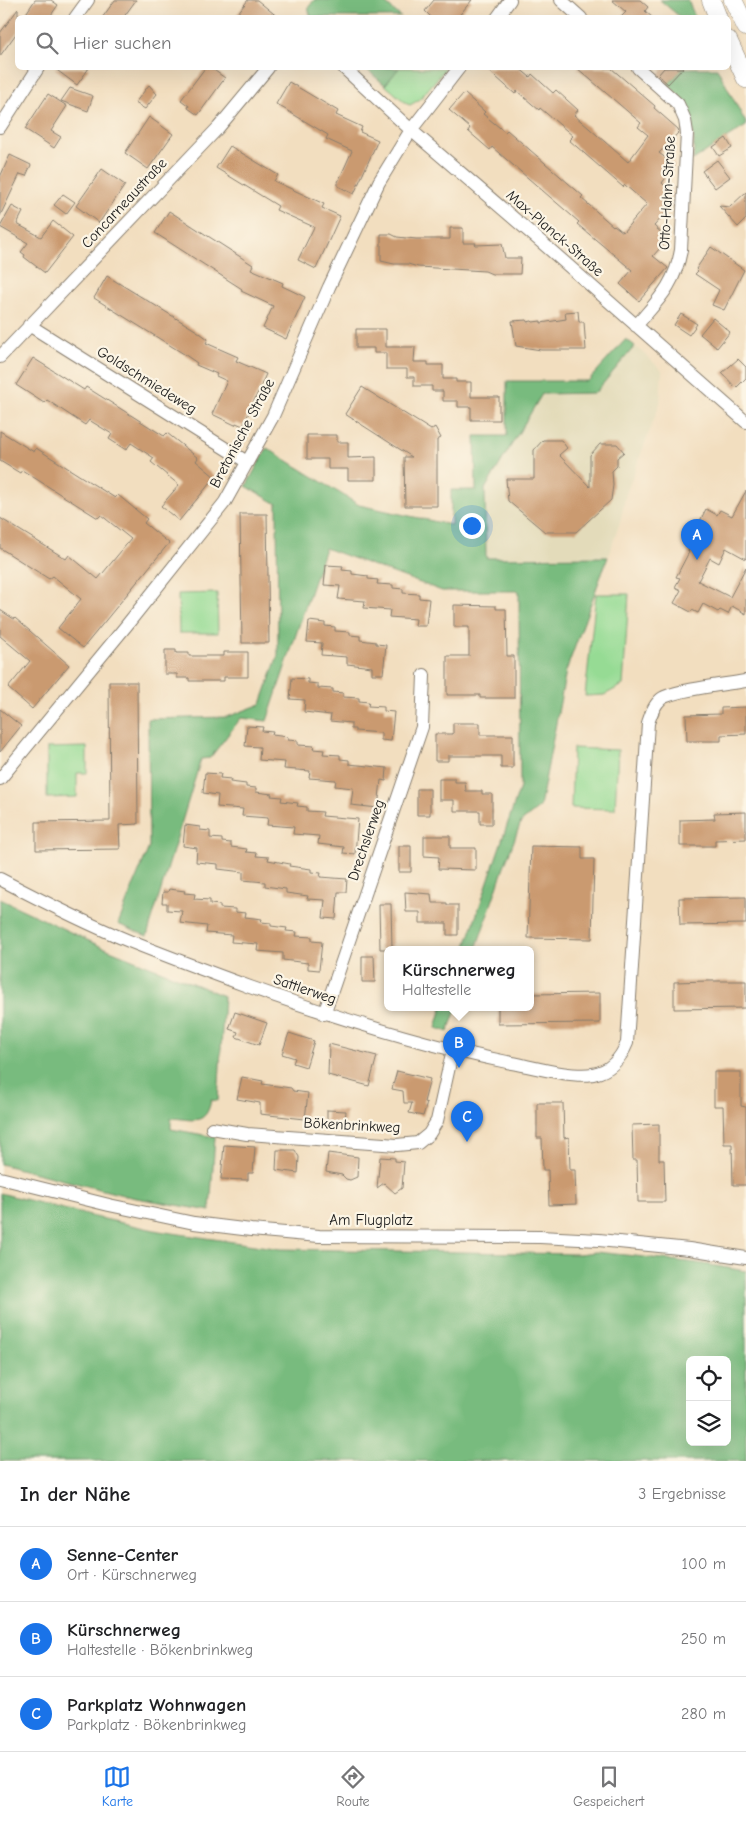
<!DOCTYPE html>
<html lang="de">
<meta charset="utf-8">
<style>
body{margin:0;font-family:"Comic Neue",sans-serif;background:#f6f6f6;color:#202124}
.controls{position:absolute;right:15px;bottom:15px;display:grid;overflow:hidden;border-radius:8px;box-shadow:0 5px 20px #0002}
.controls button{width:45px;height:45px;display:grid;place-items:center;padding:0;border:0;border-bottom:1px solid #e0e0e0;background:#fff;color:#202124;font:25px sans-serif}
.you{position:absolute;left:471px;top:525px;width:18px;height:18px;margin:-12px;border:4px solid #fff;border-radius:50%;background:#1a73e8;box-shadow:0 0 0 8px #1a73e833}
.badge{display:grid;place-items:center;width:32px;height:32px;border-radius:50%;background:#1a73e8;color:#fff;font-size:16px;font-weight:700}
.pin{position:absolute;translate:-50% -41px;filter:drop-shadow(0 1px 2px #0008)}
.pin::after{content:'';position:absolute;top:26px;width:18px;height:15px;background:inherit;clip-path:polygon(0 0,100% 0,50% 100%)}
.popup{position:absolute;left:384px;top:946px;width:150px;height:65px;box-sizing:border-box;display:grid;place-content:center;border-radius:8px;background:#fff;filter:drop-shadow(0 1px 4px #0005);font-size:16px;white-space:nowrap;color:#757577}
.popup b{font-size:19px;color:#202124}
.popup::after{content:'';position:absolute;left:50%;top:100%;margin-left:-10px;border:10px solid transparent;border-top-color:#fff}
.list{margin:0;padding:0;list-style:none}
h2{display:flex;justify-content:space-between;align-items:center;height:65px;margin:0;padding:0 20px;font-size:21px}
h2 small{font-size:16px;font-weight:400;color:#757577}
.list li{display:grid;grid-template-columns:32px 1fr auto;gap:15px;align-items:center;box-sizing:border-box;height:75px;padding:0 20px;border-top:1px solid #e0e0e0}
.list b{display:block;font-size:19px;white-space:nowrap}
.list p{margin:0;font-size:16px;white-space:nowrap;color:#757577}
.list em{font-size:16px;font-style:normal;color:#757577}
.icon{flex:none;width:28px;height:28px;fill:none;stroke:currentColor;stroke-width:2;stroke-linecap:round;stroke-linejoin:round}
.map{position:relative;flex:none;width:746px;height:1461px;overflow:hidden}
.search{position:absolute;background:#fff;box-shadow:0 5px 20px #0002;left:15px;right:15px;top:15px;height:55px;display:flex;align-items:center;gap:12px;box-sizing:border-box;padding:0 18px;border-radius:8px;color:#757577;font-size:19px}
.sheet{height:290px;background:#fff}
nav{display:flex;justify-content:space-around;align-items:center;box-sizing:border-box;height:70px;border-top:1px solid #e0e0e0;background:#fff;font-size:14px;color:#757577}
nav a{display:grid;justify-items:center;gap:2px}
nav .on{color:#1a73e8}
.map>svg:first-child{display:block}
.built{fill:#e3dbba}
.green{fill:#96db94;stroke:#597c58}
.forest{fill:#78bb7e;stroke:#4a6c4d;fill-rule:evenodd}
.building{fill:#ca9a70}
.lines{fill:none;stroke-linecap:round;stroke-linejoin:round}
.street-casing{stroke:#877d6e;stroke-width:14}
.secondary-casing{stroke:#877d6e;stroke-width:19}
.street{stroke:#fff;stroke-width:12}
.secondary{stroke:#fff;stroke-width:18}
.labels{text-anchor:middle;stroke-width:4.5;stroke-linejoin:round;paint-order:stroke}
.street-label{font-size:15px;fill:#1c1c1c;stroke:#fcf5e5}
</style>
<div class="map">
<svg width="746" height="1461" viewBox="0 0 746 1461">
<rect width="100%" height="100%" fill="#fcf5e5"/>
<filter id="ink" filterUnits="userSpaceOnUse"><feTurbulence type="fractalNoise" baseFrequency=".02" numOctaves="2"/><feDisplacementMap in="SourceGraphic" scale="10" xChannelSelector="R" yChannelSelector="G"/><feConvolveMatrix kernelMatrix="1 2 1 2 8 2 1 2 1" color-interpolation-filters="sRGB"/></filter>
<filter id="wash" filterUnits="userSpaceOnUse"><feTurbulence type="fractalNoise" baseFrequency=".0096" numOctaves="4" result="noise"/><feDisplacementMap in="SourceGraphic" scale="20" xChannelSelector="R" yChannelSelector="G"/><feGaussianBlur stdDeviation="1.12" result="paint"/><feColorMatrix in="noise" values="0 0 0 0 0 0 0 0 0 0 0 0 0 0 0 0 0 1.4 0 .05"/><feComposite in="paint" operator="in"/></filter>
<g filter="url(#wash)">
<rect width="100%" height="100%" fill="#f2debf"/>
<path class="built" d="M635 346 662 370 660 403 626 494 620 522 608 557 486 558 485 489 542 394 595 393Z"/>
<path class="green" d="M399 68H446L419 100 410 105 407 104 385 85Z
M217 593 218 633H179L178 594Z
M596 594H629L623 685 604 695 585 696Z
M87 747V773H77V797L47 798V748Z
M573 748 618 750 615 809 571 808Z"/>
<path class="forest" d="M314 0H382L401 17H311L308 8Z
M660 0H688L695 17H680Z
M365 68H399L385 85Z
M681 68H717L746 123V126L693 160C696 132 692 103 667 85L682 69Z
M626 339 635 346 595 393 542 394 485 489 486 558 608 557 566 671 540 807 521 822 503 870 476 949H465L520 787 519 591H442L325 548 267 721 241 718 210 758 201 759 147 936 118 924 149 847 148 719 227 717 261 704 278 655 277 504 246 486 267 448 359 505 451 525V490H476L475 436H507V381H588Z
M0 899 100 946 224 996 218 1101 211 1100C206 1127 192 1119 171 1118V1129L215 1137 210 1211 131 1197 0 1164Z
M442 1007H457L448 1032 436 1028Z
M0 1193 95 1217 159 1231 281 1249 578 1254 596 1252 635 1256 697 1263 746 1271V1461H0ZM690 1360H727V1442H690Z"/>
<g id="blocks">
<path class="building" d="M35 0H51L58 5 49 18H23Z
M115 0H136L123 18H102Z
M248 0H257L279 18H234Z
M434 0H472L457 18H432L425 11Z
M612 0H640L648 7 645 11 653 18H620L626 12Z
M18 9V31L0 56V33Z
M54 68H89L77 85Z
M205 68H211L225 78 198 115 188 108 189 106 181 100Z
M486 68H519L530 77 532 74 553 93 556 90 578 110 574 115 628 162 648 135 638 127 641 123 577 68H611L655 106 654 108 678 129 679 132 659 153 675 165 662 183 674 194 666 203 674 204 654 226 668 239 653 256 668 268 639 301 620 284 632 270 577 224 579 222 492 147 490 150 468 131 470 128 449 110 464 93 485 112 483 114 505 132 507 130 583 196 581 198 613 226 614 225 623 232 647 204 625 185 623 187 569 140 573 136 540 108 539 110 517 91 515 94Z
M664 68H683L668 84 658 75Z
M289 82 338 111 336 115 362 127 360 132 378 140 354 194 338 186V182L352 151 326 139 328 135 276 104Z
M149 85 157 94 145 109 135 103Z
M70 88 93 96 88 111 61 101Z
M48 94 67 106 51 131 61 137 54 148 25 129Z
M149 117 173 134 148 169 125 153Z
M726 138 732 148 719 156 713 147Z
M230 146 278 175 274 181 324 204 322 208 340 216 316 269 298 260 314 227 276 210 278 206 216 168Z
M10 155 31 165 26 176 20 174 0 216V177Z
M717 160 730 177 715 188 702 171Z
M102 169 125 185 99 223 76 206Z
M746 192V219L738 227 719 206 730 207Z
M63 194 75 202 66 214 54 205Z
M12 206 23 212 17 224 41 237 53 221 73 237 45 273 24 257 25 255 21 252 28 243 0 227Z
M169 211 253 265 251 269 283 283 282 286 305 297 286 339 263 328 273 306 241 291 242 289 155 233Z
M450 228H463V243H476L475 245 502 244 505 258H521L520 274H492L485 271 418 267 408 264H394L381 261V234H391L397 237 416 239H450Z
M711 247 744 270 724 310 712 305 719 290 695 274 698 271 696 269Z
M107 276 197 331 208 339 206 343 238 357 236 361 266 374 243 426 236 423 235 425 212 414 227 381 216 376 217 374 196 365 197 363 184 354 94 298Z
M578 311 579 322H584L586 350H541L516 346 512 321 527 320V322L532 321 533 322 541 321V323L566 319 565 312Z
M681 314 697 324 689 335 674 325Z
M713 318 730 332 717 348 700 334Z
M356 329H386V347H415L414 362H428V365H443V379H456V382H471V397H499V420H471V407H458V401H443V391H432V386H414V377H407V369H386V353H374V348H356Z
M33 358 84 390 86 387 164 436 167 433 198 458 196 461 215 477 179 521 161 506 179 485 151 462 154 458 131 443 126 450 109 439 112 434 89 420 85 425 47 400 44 403 16 385Z
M738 359 746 367V378L736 388 722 373Z
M362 387 431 430 435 427 441 438 437 440V506H405L404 457H412L345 414Z
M0 431 34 452 36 448 115 498 118 495 147 519 144 523 169 543 83 648 58 628 81 599 53 576 49 579 0 548V518L66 559 69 555 98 579 131 539 101 515 98 518 22 470 20 473 0 461Z
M307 435H337V442H348V458L376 457V480H348V469H328V459H307Z
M543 440H561L567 448 559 455 590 487V455L600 444H617L624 452 617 458V466L612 471 613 485 611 500 576 532H545L508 501 506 479H534V450Z
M746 491V559L726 548 719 563 710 558 698 581 730 597 746 567V614L732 606 728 614 720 610 718 612 703 604 698 613 692 610 691 612 674 603 681 590 675 587 680 578 676 577 689 552 688 551 693 542 690 541 706 509 717 515 720 510 732 516Z
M240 514H267L269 643H242Z
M326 565 343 566 342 570 352 571V574L368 576V579L378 580 377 584 393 585V588L403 589V593L419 594V598L429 599 426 626H415L416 619 389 617 390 610 364 608 365 601 338 599 340 586 324 585Z
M454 605 496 606V609H506L507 656H514V698H480V695H447V656H469V627H454Z
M0 610 14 619 15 618 69 665 32 709 8 688 30 661 0 636Z
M309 621 325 623V626L335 627V631L350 632V635L360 636V640L376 642V644L386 645 383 674H372V667L347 664V657L321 655 322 643 307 642Z
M165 650H176V653H189V656H224V652H248V677H224V681H189V678H177V674H165Z
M292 678 308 679V683L318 684V688L333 689V692L343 693V697L359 698V701L369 702 368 706 384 707V711L394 712 391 741 381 740V733L355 731V729H351V723L330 721 331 715 304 712 305 700 290 699Z
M109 682H137L138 824 119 825 120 849 36 850V822L110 821Z
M746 707V734L721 735V741H687L686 715 721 714V708Z
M0 709 21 726 0 752Z
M453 723H480V735H513V768H501V756H448V761H435V734H453Z
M247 726 263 727 262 731 273 732 272 735 288 737V740L298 741V745L314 746 313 749 324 750 323 754 340 755V759L349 760V764L387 768 386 781 381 780 378 808 351 805 353 788 335 786 336 780 309 778 310 771 284 769 285 762 259 760 260 747 245 746Z
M205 773 221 774 220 778 231 779 230 782 246 784V787L256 788V792L272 794 271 796 282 797 281 801 298 803 297 806 307 807V811L323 812 322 816 358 819 355 854 343 853 344 847 318 844 319 836 293 834 294 827 267 825 268 818 242 816 243 809 217 807 218 795 203 793Z
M439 779H455V782H465L466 791H482V794H492V824H480V811H454V800H439Z
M417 789H430V815H417Z
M746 812V839L715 840V846H680V820L715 819 714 813Z
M185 825 200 827V830L210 831V838L222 839V842L231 843V847L247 849 246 852 257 853 256 856 269 857 268 860 290 864 289 866 311 869V872L321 873 320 877 347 879 346 892H338L336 919 323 918 325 900 307 899 308 896 286 893V889L265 886V882L243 880V872L218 869V864L196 862 197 848 183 846Z
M424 836H450V848H476V870L438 869 439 857 424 856Z
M399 846H411V872H399Z
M531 846 582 847V859H594L592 939 528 938Z
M169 889 185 891 184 893 195 894 194 899 210 900V904L220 905V908L235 909V912L246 913 245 917 262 919 261 922 271 923V926L287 928 286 931 297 932 296 936 312 937V941L322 942 319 970 308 969V963L283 960V953L257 951 258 944 231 942 232 935 206 933 207 926 180 923 182 911 167 910V903H162L163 892H168Z
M405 892 431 894 432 903H447V905H458V935H447V923H420V912H406Z
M746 897V924L680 925 679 898Z
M379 904H391L392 949H380Z
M362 956H374L375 982H362Z
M708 981H746V1008L674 1009V982Z
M600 993V1023L498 1024V1007H530V994Z
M235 1012 267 1023 259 1045 236 1037 238 1032 229 1029Z
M289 1033 314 1041 306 1067 293 1063 295 1058 282 1054Z
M329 1044 377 1056 369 1086 328 1075Z
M397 1071 430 1079 424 1102 427 1103 423 1116 409 1113 412 1103H404L403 1091 392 1089Z
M714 1072H741V1106L746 1107V1185H733L732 1144H724L723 1106H714Z
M242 1077 263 1081 262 1084 291 1088 293 1091 308 1093 305 1119 260 1114V1103L237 1099Z
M537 1103H563L564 1138 569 1137 570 1170H575L576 1204 549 1205 548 1170H543L542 1138H537Z
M327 1110 346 1111 345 1122H327Z
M659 1124V1160H664L665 1202H638L637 1160H633L632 1125Z
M224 1145 255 1147 253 1173H248V1180L221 1179Z
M277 1150H295L299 1157 298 1173 276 1170Z
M328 1153 358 1157 357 1177 350 1180 346 1179 342 1175 326 1172Z
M380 1157 395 1158V1161L404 1162 402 1188 395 1193 384 1183 377 1188Z"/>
</g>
</g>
<g filter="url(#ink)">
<use href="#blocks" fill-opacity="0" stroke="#877d6e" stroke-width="1"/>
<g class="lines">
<defs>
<path id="street" d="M561 0 581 18
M75 18 88 0
M497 18 510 0
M344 68 411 130 547 247 746 422
M0 127 38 68
M29 325 247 462
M636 326C658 300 675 285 681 250L687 133 685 120 678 104 638 68
M0 357 218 128 268 68
M0 779 126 626 225 502 273 416 329 287 379 182 411 130 459 68
M0 879C42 901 85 923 129 941 169 957 209 972 250 987 334 1017 419 1044 507 1062 530 1066 570 1078 593 1074 610 1071 621 1058 627 1043L648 723C651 714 654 705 661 699 673 690 728 684 746 681
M324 1014 422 727 424 675
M212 1128 247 1134 397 1145 418 1143 429 1134 437 1121 453 1049
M0 1178 109 1205 194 1223 251 1230 319 1236 540 1237 599 1240 689 1249 746 1258"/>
<path id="secondary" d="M711 0 718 18
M733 0 746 27
M728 40 746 79"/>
</defs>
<use href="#street" class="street-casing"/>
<use href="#secondary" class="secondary-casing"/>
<use href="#street" class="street"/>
<use href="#secondary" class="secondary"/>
</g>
</g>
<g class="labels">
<g class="street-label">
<text transform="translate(667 193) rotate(-87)" y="5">Otto-Hahn-Straße</text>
<text transform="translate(124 203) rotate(-47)" y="5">Concarneaustraße</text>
<text transform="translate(555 233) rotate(41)" y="5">Max-Planck-Straße</text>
<text transform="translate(147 380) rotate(32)" y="5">Goldschmiedeweg</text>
<text transform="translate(242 433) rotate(-62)" y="5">Bretonische Straße</text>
<text transform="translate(366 840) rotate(-71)" y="5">Drechslerweg</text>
<text transform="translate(305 989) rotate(19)" y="5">Sattlerweg</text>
<text transform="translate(352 1125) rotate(3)" y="5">Bökenbrinkweg</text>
<text x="371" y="1225">Am Flugplatz</text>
</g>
</g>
</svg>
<div class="controls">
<button><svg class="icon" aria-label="locate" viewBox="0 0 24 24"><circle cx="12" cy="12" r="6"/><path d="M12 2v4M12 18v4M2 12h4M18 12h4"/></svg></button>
<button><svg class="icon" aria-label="layers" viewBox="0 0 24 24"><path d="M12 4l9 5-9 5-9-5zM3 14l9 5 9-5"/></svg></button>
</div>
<div class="you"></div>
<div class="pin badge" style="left:697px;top:560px">A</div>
<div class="pin badge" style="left:459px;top:1068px">B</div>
<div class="popup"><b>Kürschnerweg</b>Haltestelle</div>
<div class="pin badge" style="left:467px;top:1142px">C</div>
<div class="search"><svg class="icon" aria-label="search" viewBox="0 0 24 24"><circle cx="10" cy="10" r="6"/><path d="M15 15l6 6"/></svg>Hier suchen</div>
</div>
<section class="sheet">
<h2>In der Nähe<small>3 Ergebnisse</small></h2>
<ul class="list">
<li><span class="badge">A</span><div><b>Senne-Center</b><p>Ort · Kürschnerweg</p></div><em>100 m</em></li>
<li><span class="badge">B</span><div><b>Kürschnerweg</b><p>Haltestelle · Bökenbrinkweg</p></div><em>250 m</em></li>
<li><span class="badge">C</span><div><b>Parkplatz Wohnwagen</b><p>Parkplatz · Bökenbrinkweg</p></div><em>280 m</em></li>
</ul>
</section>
<nav>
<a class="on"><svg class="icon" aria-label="map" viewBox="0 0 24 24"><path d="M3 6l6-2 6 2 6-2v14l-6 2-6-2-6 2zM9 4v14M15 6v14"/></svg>Karte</a>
<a><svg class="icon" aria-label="directions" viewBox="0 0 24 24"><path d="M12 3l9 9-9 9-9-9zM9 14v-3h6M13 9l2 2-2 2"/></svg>Route</a>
<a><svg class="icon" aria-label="saved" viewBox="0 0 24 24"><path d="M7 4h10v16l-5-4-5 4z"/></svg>Gespeichert</a>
</nav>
